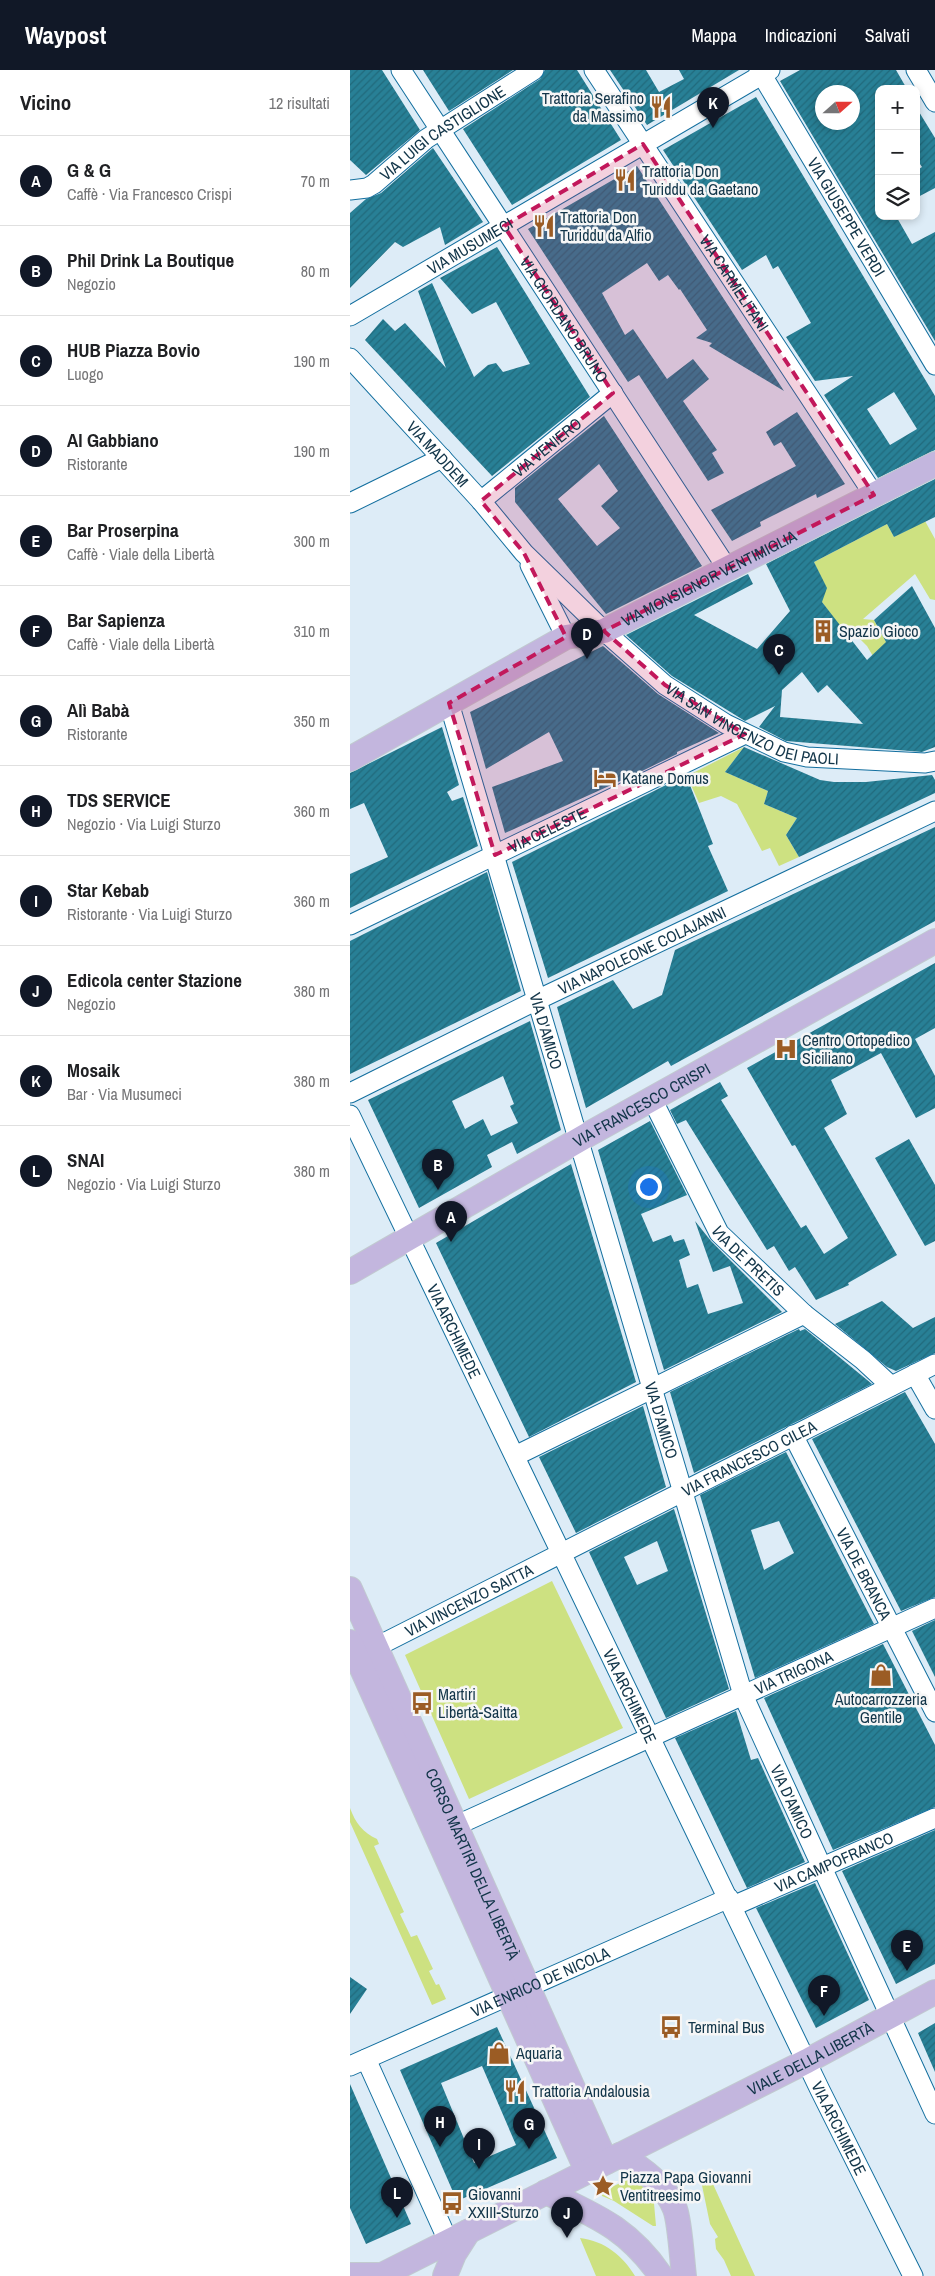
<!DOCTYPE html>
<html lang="it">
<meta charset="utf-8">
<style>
body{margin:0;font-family:"Archivo Narrow",sans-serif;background:#f2f2f2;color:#202124}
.controls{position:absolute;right:15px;top:15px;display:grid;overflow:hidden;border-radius:10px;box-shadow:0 2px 8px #0003}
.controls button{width:45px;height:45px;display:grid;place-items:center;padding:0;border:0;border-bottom:1px solid #e0e0e0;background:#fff;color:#202124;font:25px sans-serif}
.compass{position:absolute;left:465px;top:15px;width:45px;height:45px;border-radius:50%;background:#fff;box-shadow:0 2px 8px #0003;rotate:69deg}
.you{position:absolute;left:298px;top:1116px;width:18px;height:18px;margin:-12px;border:4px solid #fff;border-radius:50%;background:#1a73e8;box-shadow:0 0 0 8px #1a73e833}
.badge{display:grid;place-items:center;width:32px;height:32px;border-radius:50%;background:#111827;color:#fff;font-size:16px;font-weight:700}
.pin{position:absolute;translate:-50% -41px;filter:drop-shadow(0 1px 2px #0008)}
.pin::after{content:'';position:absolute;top:26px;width:18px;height:15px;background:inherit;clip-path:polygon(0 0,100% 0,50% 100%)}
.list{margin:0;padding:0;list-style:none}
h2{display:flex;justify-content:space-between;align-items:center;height:65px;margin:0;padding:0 20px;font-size:21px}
h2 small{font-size:16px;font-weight:400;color:#757577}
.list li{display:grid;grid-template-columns:32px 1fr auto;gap:15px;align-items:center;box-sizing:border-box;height:90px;padding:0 20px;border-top:1px solid #e0e0e0}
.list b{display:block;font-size:19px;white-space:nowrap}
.list p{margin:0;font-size:16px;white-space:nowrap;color:#757577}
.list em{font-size:16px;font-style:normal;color:#757577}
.icon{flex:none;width:28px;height:28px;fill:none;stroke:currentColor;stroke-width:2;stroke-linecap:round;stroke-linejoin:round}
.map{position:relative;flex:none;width:585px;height:2206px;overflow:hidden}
header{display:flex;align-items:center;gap:30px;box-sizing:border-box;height:70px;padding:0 25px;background:#111827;color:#fff}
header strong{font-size:24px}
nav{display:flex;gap:28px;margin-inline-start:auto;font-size:18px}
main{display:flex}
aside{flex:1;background:#fff}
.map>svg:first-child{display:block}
.green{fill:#cde181}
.building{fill:url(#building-hatch);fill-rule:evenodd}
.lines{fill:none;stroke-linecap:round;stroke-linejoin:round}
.minor-casing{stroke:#136f9f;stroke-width:21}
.major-casing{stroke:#c1cad0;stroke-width:26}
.minor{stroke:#fff;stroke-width:19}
.major{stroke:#c3b6de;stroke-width:24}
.marked{fill:#c2185b;fill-opacity:0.2;stroke:#c2185b;stroke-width:4;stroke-dasharray:10 6;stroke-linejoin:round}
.labels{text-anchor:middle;stroke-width:5;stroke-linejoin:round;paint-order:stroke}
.poi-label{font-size:16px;fill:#123549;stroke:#f6f6f6;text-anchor:start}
.street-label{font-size:16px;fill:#123549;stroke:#f6f6f6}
</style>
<header>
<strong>Waypost</strong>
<nav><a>Mappa</a><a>Indicazioni</a><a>Salvati</a></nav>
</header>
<main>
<aside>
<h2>Vicino<small>12 risultati</small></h2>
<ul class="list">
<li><span class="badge">A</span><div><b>G &amp; G</b><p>Caffè · Via Francesco Crispi</p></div><em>70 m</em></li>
<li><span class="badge">B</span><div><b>Phil Drink La Boutique</b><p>Negozio</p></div><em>80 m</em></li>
<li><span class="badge">C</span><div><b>HUB Piazza Bovio</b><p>Luogo</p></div><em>190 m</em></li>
<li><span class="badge">D</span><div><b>Al Gabbiano</b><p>Ristorante</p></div><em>190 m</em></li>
<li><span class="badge">E</span><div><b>Bar Proserpina</b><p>Caffè · Viale della Libertà</p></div><em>300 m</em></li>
<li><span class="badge">F</span><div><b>Bar Sapienza</b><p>Caffè · Viale della Libertà</p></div><em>310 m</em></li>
<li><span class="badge">G</span><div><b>Alì Babà</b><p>Ristorante</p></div><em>350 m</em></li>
<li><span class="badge">H</span><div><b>TDS SERVICE</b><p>Negozio · Via Luigi Sturzo</p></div><em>360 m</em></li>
<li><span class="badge">I</span><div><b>Star Kebab</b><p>Ristorante · Via Luigi Sturzo</p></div><em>360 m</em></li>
<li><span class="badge">J</span><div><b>Edicola center Stazione</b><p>Negozio</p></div><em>380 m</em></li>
<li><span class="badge">K</span><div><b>Mosaik</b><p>Bar · Via Musumeci</p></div><em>380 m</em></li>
<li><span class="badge">L</span><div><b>SNAI</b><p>Negozio · Via Luigi Sturzo</p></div><em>380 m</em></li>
</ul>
</aside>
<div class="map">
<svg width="585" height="2206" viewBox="0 0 585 2206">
<defs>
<pattern id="building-hatch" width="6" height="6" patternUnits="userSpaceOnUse" patternTransform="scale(1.25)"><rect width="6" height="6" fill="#288096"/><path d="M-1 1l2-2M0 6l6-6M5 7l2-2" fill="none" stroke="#216a7c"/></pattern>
</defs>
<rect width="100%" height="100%" fill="#ddecf7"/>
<path class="green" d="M575 451 585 469V530L580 529 565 504 513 549 524 550 567 628 551 634 517 576 504 563 496 565 472 532 473 512 464 492 537 454 544 467Z
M394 677 375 702 418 721 414 734 447 748 436 765 449 787 429 796 420 778 412 781 387 734 371 726 349 733 337 706Z
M202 1511 273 1658 119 1729 55 1585Z
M0 1738C5 1752 13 1763 27 1769L29 1774 24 1776 54 1842 50 1844 61 1867 67 1865 83 1899 79 1901 86 1915 89 1914 96 1929 82 1935 0 1752Z
M349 2101H357L405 2206H381L374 2190 366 2179 365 2169 368 2167 360 2154Z
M283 2107 303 2122 306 2156H303L264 2131 252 2126 251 2122Z
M230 2168C255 2171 273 2186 285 2206H246Z"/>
<path class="building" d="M0 0H32L70 60 16 105 0 90Z
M73 0H163L99 41Z
M195 0H227L271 70 162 135 113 59 190 9Z
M260 0H296L309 22 334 9 329 0H389L297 55Z
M450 0H546L557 19H529V146H546L562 174 585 162V271L430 11ZM472 22H502V52H472Z
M406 27 585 326V380L528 408 474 325 503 306 465 311 436 267 461 253 428 196 423 199 416 185 392 200 313 80ZM544 322 567 359 540 375 517 339Z
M566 37 585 68V118L566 128V101L572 97 566 88Z
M83 78 133 152 95 175 90 157 53 177 45 172 0 218V143L16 129 31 123Z
M287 96 434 321 359 276 362 273 346 268 357 260 330 219 329 220 318 205 309 211 297 193 252 223 275 265 283 259 317 309 343 289 359 309 333 331 367 380 362 383 374 403 358 411 289 305 278 312 178 159Z
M147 177 240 327 142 406 15 270 33 249 45 261 55 253 96 298 68 221 82 213 124 307 138 295 146 293 153 302 180 294 146 232 122 244 90 208Z
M447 342 495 414 467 428 466 424 410 452 411 456 382 471 361 440 446 396 431 372 424 376 416 362Z
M254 346 352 496 256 544 165 432V418ZM249 394 268 421 251 436 270 458 247 476 208 429Z
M585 409V447L544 467 537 454 464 492 477 518 472 532 517 590 536 572 524 550 562 516 585 558V677L572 682 436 671 409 657 425 636 395 651 322 606 276 565 398 504 403 514 344 545 407 579 440 541 416 494ZM452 602 468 623 477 615 513 654 430 647 432 620Z
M253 576 308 624 369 663 327 682V684L290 702 155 763 142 717 213 691 199 662 136 699 120 642Z
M92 657 109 715 97 722 102 731 113 727 128 776 0 838V804L38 787 14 733 0 739V703Z
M394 677 470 710 484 712H516L582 705 585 710V723L449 787 436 765 447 748 414 734 418 721 375 702Z
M336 705 363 774 358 776 378 821 198 908 162 792Z
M585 757V851L321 996 318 991 236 1038 207 937 263 910 283 939 312 925 325 880Z
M137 802 171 921 0 1004V871Z
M585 893V958L565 969 585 1006V1038L566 1048 531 983 481 1010 497 1044 474 1058 547 1185 498 1213 499 1215 466 1230 445 1197 439 1201 424 1176 417 1180 336 1050 327 1054 320 1040 370 1012 378 1026 371 1030 451 1158 456 1155 474 1184 498 1168 445 1075 442 1076 397 998Z
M180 951 211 1060 167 1084 162 1072 137 1085 142 1097 69 1138 18 1030ZM153 1006 164 1034 160 1036 168 1053 141 1066 133 1049 115 1059 102 1031Z
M300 1051 337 1125 291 1144 303 1172 321 1165 324 1172 334 1169 340 1185 329 1190 337 1218 348 1214 358 1244 393 1233 380 1196 363 1202 345 1151 361 1171 432 1242 314 1300 248 1080Z
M559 1069 585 1115V1171L575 1176 525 1088Z
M221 1094 286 1312 179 1367 86 1173Z
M532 1231 563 1258 585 1247V1283L546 1301 537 1297 485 1254Z
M449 1259 450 1261 455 1259 522 1314 344 1403 320 1322Z
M555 1322 585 1374V1527L551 1541 462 1369Z
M293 1336 316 1417 226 1463 189 1387Z
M436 1382 524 1554 405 1608 350 1425ZM429 1451 444 1483 414 1500 401 1460Z
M324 1439 379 1619 316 1648 239 1482ZM307 1471 318 1501 287 1515 274 1487Z
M585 1550V1607L562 1561Z
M533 1574 585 1675V1737L483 1780 414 1628Z
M386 1641 401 1690 408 1688 455 1792 397 1818 325 1668Z
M585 1760V1894L546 1914 492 1801Z
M465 1813 519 1930 466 1958 406 1838Z
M0 1907 17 1919 0 1944Z
M585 1953V2002L568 1963Z
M147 1957 207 2088 107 2131 50 2000ZM132 1996 166 2075 124 2093 91 2013Z
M0 2014 61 2154 16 2174 0 2138Z"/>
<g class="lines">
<defs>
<g id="minor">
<path id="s1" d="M51 0 377 498"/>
<path id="s2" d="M244 0 524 425"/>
<path id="s3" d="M409 0 585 295"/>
<path d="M566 0 585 32"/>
<path id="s4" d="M0 120 17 118 24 114 76 69 184 0"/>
<path id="s5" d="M0 246 420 0"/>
<path id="s6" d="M0 288 131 431 174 483 254 561 315 615 376 654 434 682 457 687 575 693 585 691"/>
<path id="s7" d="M131 431 263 323"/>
<path d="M0 433 92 388"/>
<path d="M180 495 216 567"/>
<path id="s8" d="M99 633 393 1625 585 2044"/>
<path id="s9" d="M0 855 395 664"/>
<path id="s10" d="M0 1023 187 930 585 741"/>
<path id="s11" d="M302 1029 369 1163 454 1244 513 1290 541 1316"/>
<path id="s12" d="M0 1045 470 2020 563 2206"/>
<path d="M565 1304 585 1339"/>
<path id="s13" d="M443 1365 585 1642"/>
<path d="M165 1386 454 1244"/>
<path id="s14" d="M26 1577 585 1294"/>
<path id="s15" d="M94 1761 585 1538"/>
<path id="s16" d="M383 1836 585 1748"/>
<path d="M16 1989 104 2184"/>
<path id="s17" d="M0 1996 379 1828"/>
</g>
<g id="major">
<path id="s18" d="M0 689 216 567 254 561 585 394"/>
<path id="s19" d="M0 1202 239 1064 585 871"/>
<path id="s20" d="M0 1519 256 2092"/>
<path d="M0 1572 237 2101"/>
<path d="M270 2085C291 2098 316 2115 325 2139 330 2152 332 2190 334 2206"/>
<path d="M196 2122C246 2146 278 2158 311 2206"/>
<path id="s21" d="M0 2205H32L457 1991 585 1922"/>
<path d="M95 2206 104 2184 118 2162"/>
</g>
</defs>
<use href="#minor" class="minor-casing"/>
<use href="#major" class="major-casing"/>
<use href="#minor" class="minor"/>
<use href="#major" class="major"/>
</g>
<path class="marked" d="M293 74 524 425 254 561 315 615 395 664 145 785 99 633 216 567 174 483 131 431 263 323 154 156Z"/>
<defs>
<symbol id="restaurant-bare" viewBox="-9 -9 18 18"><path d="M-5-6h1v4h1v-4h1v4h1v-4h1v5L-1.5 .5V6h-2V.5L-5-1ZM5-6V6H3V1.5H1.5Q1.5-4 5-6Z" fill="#9b5c24" stroke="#f6f6f6" stroke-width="2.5" paint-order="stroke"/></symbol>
<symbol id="building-bare" viewBox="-9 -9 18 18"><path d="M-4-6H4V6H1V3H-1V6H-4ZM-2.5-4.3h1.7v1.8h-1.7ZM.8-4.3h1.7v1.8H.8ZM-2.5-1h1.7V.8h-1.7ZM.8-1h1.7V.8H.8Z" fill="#9b5c24" stroke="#f6f6f6" stroke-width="2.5" paint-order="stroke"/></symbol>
<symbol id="hotel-bare" viewBox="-9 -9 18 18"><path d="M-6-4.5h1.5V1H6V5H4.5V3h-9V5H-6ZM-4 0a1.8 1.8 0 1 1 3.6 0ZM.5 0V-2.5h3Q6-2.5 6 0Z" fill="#9b5c24" stroke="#f6f6f6" stroke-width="2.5" paint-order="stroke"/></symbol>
<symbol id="hospital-bare" viewBox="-9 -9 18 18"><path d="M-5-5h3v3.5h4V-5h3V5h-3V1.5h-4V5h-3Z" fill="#9b5c24" stroke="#f6f6f6" stroke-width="2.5" paint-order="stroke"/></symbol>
<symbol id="shop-bare" viewBox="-9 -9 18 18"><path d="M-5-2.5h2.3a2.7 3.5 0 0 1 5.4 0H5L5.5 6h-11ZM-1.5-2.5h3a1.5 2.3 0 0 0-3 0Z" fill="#9b5c24" stroke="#f6f6f6" stroke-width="2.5" paint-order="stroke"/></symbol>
<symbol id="bus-bare" viewBox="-9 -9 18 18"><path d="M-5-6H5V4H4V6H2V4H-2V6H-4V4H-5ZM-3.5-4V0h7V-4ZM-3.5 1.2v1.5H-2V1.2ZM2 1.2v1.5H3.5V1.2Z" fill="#9b5c24" stroke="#f6f6f6" stroke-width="2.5" paint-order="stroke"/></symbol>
<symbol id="sight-bare" viewBox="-9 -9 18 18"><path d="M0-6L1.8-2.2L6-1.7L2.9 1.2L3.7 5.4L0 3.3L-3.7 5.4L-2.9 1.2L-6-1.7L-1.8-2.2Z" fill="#9b5c24" stroke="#f6f6f6" stroke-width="2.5" paint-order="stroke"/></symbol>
</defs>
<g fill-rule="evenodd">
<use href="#restaurant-bare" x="295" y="21" width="32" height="32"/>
<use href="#restaurant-bare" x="259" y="94" width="32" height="32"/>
<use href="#restaurant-bare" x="178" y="140" width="32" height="32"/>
<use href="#building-bare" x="457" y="545" width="32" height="32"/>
<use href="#hotel-bare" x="239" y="692" width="32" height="32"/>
<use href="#hospital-bare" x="420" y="963" width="32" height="32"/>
<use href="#shop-bare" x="515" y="1589" width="32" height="32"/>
<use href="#bus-bare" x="56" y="1617" width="32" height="32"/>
<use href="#bus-bare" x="305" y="1941" width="32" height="32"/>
<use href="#shop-bare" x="133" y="1967" width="32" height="32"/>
<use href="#restaurant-bare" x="149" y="2005" width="32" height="32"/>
<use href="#sight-bare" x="237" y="2100" width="32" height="32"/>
<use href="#bus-bare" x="86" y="2117" width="32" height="32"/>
</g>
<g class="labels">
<g class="poi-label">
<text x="294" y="34" text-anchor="end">Trattoria Serafino<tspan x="294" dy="18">da Massimo</tspan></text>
<text x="292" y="107">Trattoria Don<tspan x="292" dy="18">Turiddu da Gaetano</tspan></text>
<text x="210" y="153">Trattoria Don<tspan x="210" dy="18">Turiddu da Alfio</tspan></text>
<text x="489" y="567">Spazio Gioco</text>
<text x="272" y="714">Katane Domus</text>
<text x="452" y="976">Centro Ortopedico<tspan x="452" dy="18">Siciliano</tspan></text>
<text x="88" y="1630">Martiri<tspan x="88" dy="18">Libertà-Saitta</tspan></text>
<text x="531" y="1635" text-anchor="middle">Autocarrozzeria<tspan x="531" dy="18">Gentile</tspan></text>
<text x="338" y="1963">Terminal Bus</text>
<text x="166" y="1989">Aquaria</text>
<text x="182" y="2027">Trattoria Andalousia</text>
<text x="270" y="2113">Piazza Papa Giovanni<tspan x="270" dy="18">Ventitreesimo</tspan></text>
<text x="118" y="2130">Giovanni<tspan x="118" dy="18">XXIII-Sturzo</tspan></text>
</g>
<g class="street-label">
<text dy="6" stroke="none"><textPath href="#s4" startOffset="111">VIA LUIGI CASTIGLIONE</textPath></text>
<text dy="6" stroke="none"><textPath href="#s3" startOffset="171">VIA GIUSEPPE VERDI</textPath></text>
<text dy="6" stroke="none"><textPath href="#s5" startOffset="139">VIA MUSUMECI</textPath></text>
<text dy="6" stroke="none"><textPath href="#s2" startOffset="255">VIA CARMELITANI</textPath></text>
<text dy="6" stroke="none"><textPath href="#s1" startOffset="298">VIA GIORDANO BRUNO</textPath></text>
<text dy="6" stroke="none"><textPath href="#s7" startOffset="85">VIA VENIERO</textPath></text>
<text dy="6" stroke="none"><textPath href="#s6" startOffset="130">VIA MADDEM</textPath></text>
<text dy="6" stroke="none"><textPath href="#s18" startOffset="404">VIA MONSIGNOR VENTIMIGLIA</textPath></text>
<text dy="6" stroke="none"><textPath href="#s6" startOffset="552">VIA SAN VINCENZO DEI PAOLI</textPath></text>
<text dy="6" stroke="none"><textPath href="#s9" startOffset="219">VIA CELESTE</textPath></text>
<text dy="6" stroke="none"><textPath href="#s10" startOffset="325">VIA NAPOLEONE COLAJANNI</textPath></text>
<text dy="6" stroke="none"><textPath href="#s8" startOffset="342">VIA D'AMICO</textPath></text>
<text dy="6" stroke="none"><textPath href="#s19" startOffset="336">VIA FRANCESCO CRISPI</textPath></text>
<text dy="6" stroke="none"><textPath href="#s11" startOffset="190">VIA DE PRETIS</textPath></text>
<text dy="6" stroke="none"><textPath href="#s12" startOffset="240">VIA ARCHIMEDE</textPath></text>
<text dy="6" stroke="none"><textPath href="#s8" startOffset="748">VIA D'AMICO</textPath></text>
<text dy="6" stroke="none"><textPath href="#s14" startOffset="418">VIA FRANCESCO CILEA</textPath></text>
<text dy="6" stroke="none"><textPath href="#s13" startOffset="156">VIA DE BRANCA</textPath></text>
<text dy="6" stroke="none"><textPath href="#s14" startOffset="104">VIA VINCENZO SAITTA</textPath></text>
<text dy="6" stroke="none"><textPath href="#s15" startOffset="384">VIA TRIGONA</textPath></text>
<text dy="6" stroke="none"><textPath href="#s12" startOffset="645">VIA ARCHIMEDE</textPath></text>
<text dy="6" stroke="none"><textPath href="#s8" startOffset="1152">VIA D'AMICO</textPath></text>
<text dy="6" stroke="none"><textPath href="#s16" startOffset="110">VIA CAMPOFRANCO</textPath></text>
<text dy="6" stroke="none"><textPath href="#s20" startOffset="301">CORSO MARTIRI DELLA LIBERTÀ</textPath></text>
<text dy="6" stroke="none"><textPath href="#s17" startOffset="208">VIA ENRICO DE NICOLA</textPath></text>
<text dy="6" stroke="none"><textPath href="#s21" startOffset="512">VIALE DELLA LIBERTÀ</textPath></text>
<text dy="6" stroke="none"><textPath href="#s12" startOffset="1125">VIA ARCHIMEDE</textPath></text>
</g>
</g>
</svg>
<div class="controls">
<button>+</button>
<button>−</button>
<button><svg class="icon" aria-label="layers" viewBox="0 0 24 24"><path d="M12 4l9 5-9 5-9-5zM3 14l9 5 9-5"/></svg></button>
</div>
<svg class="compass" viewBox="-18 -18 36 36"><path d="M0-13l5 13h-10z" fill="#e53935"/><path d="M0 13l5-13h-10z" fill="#757577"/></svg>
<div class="you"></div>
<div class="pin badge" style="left:101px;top:1172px">A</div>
<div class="pin badge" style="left:88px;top:1120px">B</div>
<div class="pin badge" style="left:429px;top:605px">C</div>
<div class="pin badge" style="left:237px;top:589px">D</div>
<div class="pin badge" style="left:557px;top:1901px">E</div>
<div class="pin badge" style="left:474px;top:1946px">F</div>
<div class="pin badge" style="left:179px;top:2079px">G</div>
<div class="pin badge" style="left:90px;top:2077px">H</div>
<div class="pin badge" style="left:129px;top:2099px">I</div>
<div class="pin badge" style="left:217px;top:2168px">J</div>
<div class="pin badge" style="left:363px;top:58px">K</div>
<div class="pin badge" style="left:47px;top:2148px">L</div>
</div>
</main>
